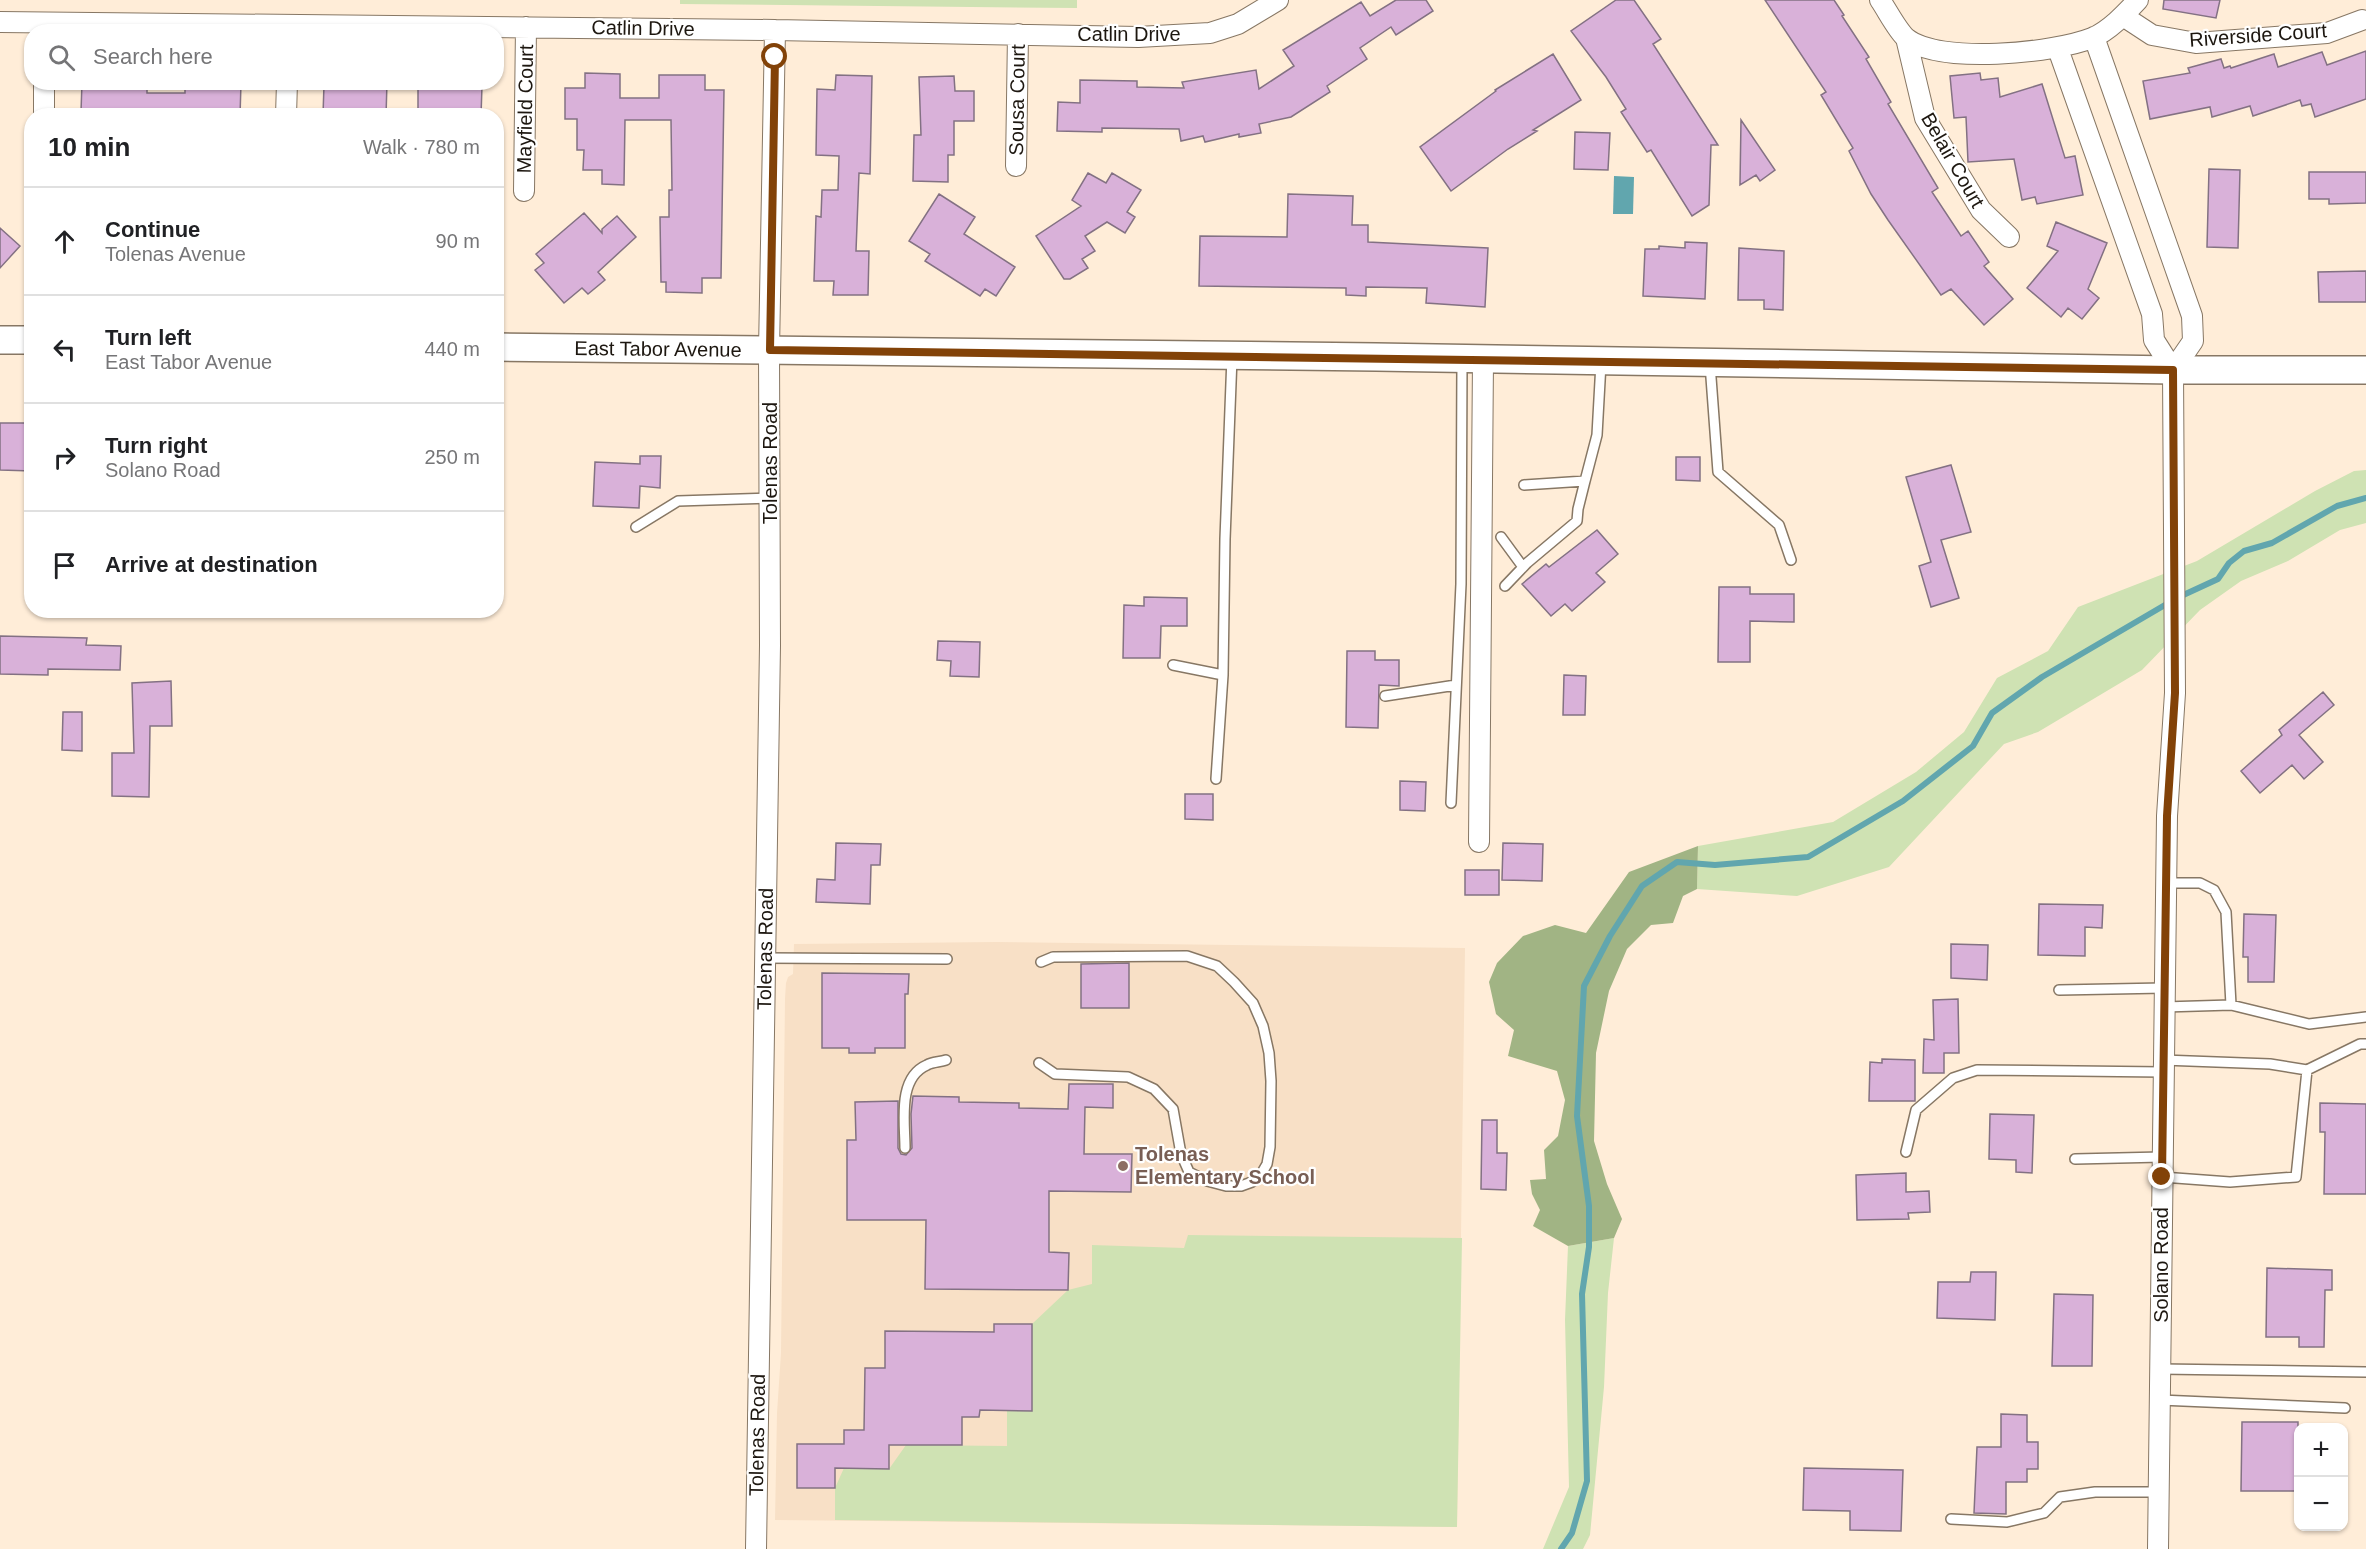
<!DOCTYPE html>
<meta charset="utf-8">
<style>
body{margin:0;font-family:Arial,sans-serif;background:#f2f2f2;color:#202124}
.controls{position:absolute;right:18px;bottom:18px;display:grid;overflow:hidden;border-radius:12px;box-shadow:0 2px 4px #0004}
.controls button{width:54px;height:54px;display:grid;place-items:center;padding:0;border:0;border-bottom:2px solid #e0e0e0;background:#fff;color:#202124;font:30px sans-serif}
.stop{position:absolute;width:18px;height:18px;margin:-14px;border:4px solid #824208;border-radius:50%;background:#fff}
.stop.end{background:#824208;border-color:#fff;box-shadow:0 2px 6px #0008}
.list{margin:0;padding:0;list-style:none}
h2{display:flex;justify-content:space-between;align-items:center;height:78px;margin:0;padding:0 24px;font-size:26px}
h2 small{font-size:20px;font-weight:400;color:#757577}
.list li{display:grid;grid-template-columns:39px 1fr auto;gap:18px;align-items:center;box-sizing:border-box;height:108px;padding:0 24px;border-top:2px solid #e0e0e0}
.list b{display:block;font-size:22px;white-space:nowrap}
.list p{margin:0;font-size:20px;white-space:nowrap;color:#757577}
.list em{font-size:20px;font-style:normal;color:#757577}
.icon{flex:none;width:33px;height:33px;fill:none;stroke:currentColor;stroke-width:2;stroke-linecap:round;stroke-linejoin:round}
.map{position:relative;flex:none;width:2366px;height:1549px;overflow:hidden}
.search{position:absolute;background:#fff;box-shadow:0 2px 4px #0004;left:24px;top:24px;width:480px;height:66px;display:flex;align-items:center;gap:15px;box-sizing:border-box;padding:0 21px;border-radius:24px;color:#757577;font-size:22px}
.panel{position:absolute;background:#fff;box-shadow:0 2px 4px #0004;left:24px;top:108px;width:480px;height:510px;border-radius:24px}
.map>svg:first-child{display:block}
.built{fill:#f8e0c6}
.green{fill:#cfe2b3}
.forest{fill:#a1b484}
.water{fill:#61a6ae}
.lines{fill:none;stroke-linecap:round;stroke-linejoin:round}
.stream{stroke:#61a6ae;stroke-width:6}
.building{fill:#d9b1d9;stroke:#837183;stroke-width:1.5}
.service-casing{stroke:#877764;stroke-width:12}
.minor-casing{stroke:#877764;stroke-width:22}
.secondary-casing{stroke:#877764;stroke-width:30}
.service{stroke:#fff;stroke-width:9}
.minor{stroke:#fff;stroke-width:20}
.secondary{stroke:#fff;stroke-width:27}
.route{stroke:#824208;stroke-width:8}
.education-dot{fill:#8d6e63;stroke:#fff;stroke-width:2}
.labels{text-anchor:middle;stroke-width:4.5;stroke-linejoin:round;paint-order:stroke}
.street-label{font-size:20px;fill:#1d1710;stroke:#fff}
.education-label{font-size:20px;font-weight:bold;fill:#785e54;stroke:#fff;text-anchor:start}
</style>
<div class="map">
<svg width="2366" height="1549" viewBox="0 0 2366 1549">
<rect width="100%" height="100%" fill="#ffedd8"/>
<path class="built" d="M997 942 1465 948 1457 1527 775 1520 777 1413 781 1353 785 999 786 983 788 977 793 974 794 944Z"/>
<path class="green" d="M680 0H1077V8L680 4Z
M2366 470V523L2340 530 2288 561 2241 581 2200 610 2142 670 2038 732 2004 744 1889 867 1797 896 1697 889 1698 846 1833 822 1916 772 1964 732 1997 678 2048 651 2078 607 2197 561 2315 491 2354 471Z
M1188 1235 1462 1238 1457 1527 835 1520V1488L844 1468 889 1469 906 1445 1007 1446V1410H1032V1324L1068 1290 1092 1284V1245L1184 1248Z
M1614 1238 1608 1293 1604 1387 1590 1535 1583 1549H1543L1569 1487 1565 1320 1568 1246Z"/>
<path class="forest" d="M1698 846 1697 889 1683 896 1673 923 1651 925 1627 949 1609 991 1596 1053 1594 1141 1607 1184 1622 1219 1614 1238 1568 1246 1533 1226 1540 1210 1532 1194 1530 1180 1546 1179 1544 1150 1558 1136 1565 1100 1557 1071 1508 1056 1514 1030 1496 1014 1489 982 1497 963 1523 936 1555 925 1586 933 1629 872Z"/>
<path class="water" d="M1614 176 1634 177 1633 214H1613Z"/>
<g class="lines">
<path class="stream" d="M2179 597 2218 579 2229 563 2244 551 2272 543 2337 506 2366 498
M1561 1549 1572 1533 1587 1481 1582 1294 1589 1247V1206L1577 1116 1584 986 1610 936 1642 886 1677 862 1715 865 1808 857 1903 801 1973 746 1992 713 2042 677 2170 602"/>
</g>
<path class="building" d="M1396 0H1426L1433 11 1396 35 1391 27 1360 48 1367 59 1327 86 1330 92 1291 117 1259 124 1261 133 1239 137V134L1205 142 1203 136 1181 141 1179 129 1102 128V132L1057 131 1058 102 1080 103V80L1137 81V87L1184 88 1182 82 1256 70 1259 89 1294 66 1283 50 1361 2 1370 16Z
M1616 0H1634L1661 39 1653 44 1718 145H1711L1709 205 1692 216 1651 150 1647 152 1621 112 1626 109 1606 77 1571 31Z
M1765 0H1834L1844 15 1842 16 1869 57 1866 59 1891 102 1888 104 1938 188 1932 192 1961 236 1968 231 1989 262 1984 266 2013 299 1984 325 1951 289 1941 295 1888 220 1871 194 1849 151 1853 148 1821 95 1826 92Z
M2164 0H2220L2216 18 2163 9Z
M2366 51V99L2315 117 2311 104 2302 106 2300 100 2253 116 2250 106 2212 117 2210 107 2150 119 2143 81 2190 73 2188 68 2221 59 2224 68 2230 66 2231 68 2274 54 2278 67 2322 52 2327 65Z
M1553 54 1581 100 1533 130 1537 131 1508 149 1451 191 1420 147 1496 91 1495 90Z
M585 73 620 74V98H659V75H705V90H724L721 278H702V293L666 292V282H661L660 217H669V190H672L671 120H625L624 185 602 184V170H583L584 150H577V119H565V88H585Z
M1980 73 1981 80 1998 78 2000 97 2042 84 2065 158 2075 156 2083 195 2037 204 2035 197 2022 200 2014 159 1968 162 1966 117 1954 118 1950 76Z
M836 75 872 76 870 174 859 173 856 251H869L868 295H833L834 281H814L816 216 821 217 822 190H838L839 156 816 155 817 89 835 90Z
M954 76 955 91H974V121H954V155H948V182L913 181 914 135H921L919 77Z
M82 82H147V93H185V82L241 83 240 116 81 112Z
M343 82H387L386 116 323 115 324 85H343Z
M418 82H463V86H482L481 116H418Z
M1741 120 1775 170 1760 181 1756 175 1740 185Z
M1575 132 1610 133 1608 170 1574 169Z
M2209 169 2240 170 2238 248 2207 247Z
M2309 172H2366V203L2329 204V199H2309Z
M1088 173 1106 183 1112 173 1141 190 1127 212 1135 217 1125 233 1107 222 1085 236 1095 251 1082 259 1088 268 1070 279H1064L1036 236 1081 206 1072 200Z
M939 194 975 217 964 234 1015 267 996 296 985 289 980 296 925 261 930 254 909 241Z
M1288 194 1353 196 1352 225H1368V242L1488 248 1485 307 1426 303 1427 288 1366 287V296L1346 295V288L1199 286 1200 236 1287 237Z
M584 213 602 233V229L617 216 636 237 598 272 605 280 588 294 582 288 564 303 535 270 544 263 536 254Z
M2056 222 2107 243 2088 289 2099 298 2082 319 2068 308 2061 317 2027 288 2058 251 2047 246Z
M0 228 20 246 0 268Z
M1685 242 1707 243 1705 299 1643 296 1645 249H1659V246L1685 248Z
M1739 248 1784 251 1783 310 1764 309V300H1738Z
M2366 271V302H2319L2318 272Z
M0 423H32V471L0 470Z
M640 456H661L660 488 640 486 639 508 593 506 595 462 640 464Z
M1676 457H1700V481L1676 480Z
M1951 465 1971 532 1941 540 1959 598 1931 607 1919 566 1931 562 1906 477Z
M1597 530 1618 554 1596 573 1605 582 1572 611 1565 604 1551 616 1522 584 1546 564 1549 567Z
M1719 587H1750V594H1794V622L1750 621V662H1718Z
M1144 597 1187 598V626H1161L1160 658H1123L1124 605 1144 606Z
M0 636 87 638 86 645 121 646 120 670 48 669V675L0 674Z
M938 641 980 642 979 677 950 676 951 661 937 660Z
M1347 651H1375V660H1399V686L1379 685 1378 728 1346 727Z
M1564 675 1586 676 1585 715H1563Z
M171 681 172 726H150L149 797 112 796V753H134L132 683Z
M2323 692 2334 705 2299 735 2323 762 2304 779 2292 765 2260 793 2241 771 2282 735 2279 730Z
M63 712H82V751L62 750Z
M1400 781 1426 782 1425 811 1400 810Z
M1185 794H1213V820L1185 819Z
M836 843 881 844 880 865H871L870 904 816 902 817 879 835 880Z
M1503 843 1543 844 1542 881 1502 880Z
M1465 870H1499V895H1465Z
M2039 904 2103 905 2102 928 2085 927V956L2038 955Z
M2244 914 2276 915 2274 982H2248V957H2243Z
M1951 944 1988 945 1987 980 1951 978Z
M1129 963V1008H1081V964Z
M822 973 909 974 908 994H905V1048H875V1053H849V1048H822Z
M1958 999 1959 1053H1944V1073H1923L1924 1039 1934 1040 1933 1000Z
M1882 1059 1915 1060V1101H1869L1870 1062 1882 1063Z
M1069 1084H1113V1108L1085 1107 1084 1154H1132L1131 1192 1049 1191V1252L1069 1253 1068 1290 925 1289 926 1220H847V1140H856L855 1102 898 1101V1148L901 1154 906 1155 912 1148 911 1114 913 1096 959 1097V1102L1019 1103V1108L1068 1109Z
M2320 1103 2366 1104V1194H2324L2325 1132H2320Z
M1990 1114 2034 1115 2032 1173 2016 1172V1160L1989 1159Z
M1482 1120H1497V1153H1507L1506 1190 1481 1189Z
M1906 1173V1192L1929 1191 1930 1212 1908 1213 1909 1219 1857 1220 1856 1175Z
M2267 1268 2332 1270V1290H2325L2324 1347H2299V1337H2266Z
M1971 1272H1996L1995 1320 1937 1318 1938 1282H1970Z
M2054 1294 2093 1295 2092 1366H2052Z
M994 1324H1032V1411L980 1410 979 1417H962V1445H889V1469L835 1468V1488H797V1444H844V1430H864L865 1368H885V1331L994 1332Z
M2001 1414 2027 1415V1442H2038V1469H2027V1482H2006V1514L1974 1513 1977 1447H2001Z
M2242 1422H2298V1491H2241Z
M1804 1468 1903 1470 1901 1531 1850 1530V1511L1803 1510Z"/>
<g class="lines">
<defs>
<path id="service" d="M1710 364 1718 472 1779 525 1791 560
M1524 485 1585 481 1597 435 1601 363
M636 527 678 501 770 498
M1501 537 1523 567
M1505 586 1527 563 1577 521 1578 509 1585 481
M1173 665 1223 675 1225 539 1232 357
M1385 696 1456 685
M1216 779 1223 675
M1451 803 1461 584 1462 362
M2166 883H2200L2214 890 2226 912 2231 1005
M765 958 947 959
M2059 990 2164 988
M2164 1007 2231 1005 2309 1024 2366 1017
M2163 1060 2270 1064 2307 1070 2360 1044H2366
M1039 1063 1055 1074 1128 1077 1154 1089 1173 1109 1181 1154 1189 1172 1207 1181 1226 1186H1241L1252 1182 1260 1176 1267 1164 1270 1147 1271 1081 1269 1053 1263 1026 1253 1003 1234 982 1217 966 1187 956 1053 957 1041 962
M905 1148C905 1122 897 1078 927 1065 932 1062 940 1062 946 1060
M1906 1152 1916 1110 1953 1078 1977 1070 2163 1072
M2075 1159 2162 1157
M2162 1177 2230 1182 2296 1177 2307 1070
M2160 1369 2366 1372
M2160 1400 2345 1408
M1951 1519 2007 1522 2044 1513 2060 1497 2095 1492H2159"/>
<path id="minor" d="M1880 0C1887 10 1897 30 1906 38 1939 65 2054 53 2092 38 2109 31 2125 14 2138 0
M2123 16 2152 35 2196 43 2327 33 2362 20
M0 22 775 30 1138 37 1210 33 1238 24 1278 0
M2094 37 2192 316 2193 341 2173 370
M1906 38 1925 118 1981 210 2009 237
M2058 49 2152 314 2154 340 2173 370
M44 116V82
M286 116 287 82
M1016 166 1018 34
M524 191 526 27
M1479 842 1483 360
M756 1549 770 645 769 350 775 30
M2158 1549 2167 816 2175 693 2173 370"/>
<g id="secondary">
<path d="M0 340H32"/>
<path id="s1" d="M496 347 1376 357 2173 370H2366"/>
</g>
</defs>
<use href="#service" class="service-casing"/>
<use href="#minor" class="minor-casing"/>
<use href="#secondary" class="secondary-casing"/>
<use href="#service" class="service"/>
<use href="#minor" class="minor"/>
<use href="#secondary" class="secondary"/>
</g>
<g class="lines">
<path class="route" d="M775 57 770 350 2173 370 2175 693 2167 816 2162 1177"/>
</g>
<circle class="education-dot" cx="1123" cy="1166" r="6"/>
<g class="labels">
<g class="street-label">
<text transform="translate(643 28) rotate(1)" y="7">Catlin Drive</text>
<text x="1129" y="41">Catlin Drive</text>
<text transform="translate(2258 35) rotate(-4)" y="7">Riverside Court</text>
<text transform="translate(1017 100) rotate(-89)" y="7">Sousa Court</text>
<text transform="translate(525 109) rotate(-89)" y="7">Mayfield Court</text>
<text transform="translate(1953 160) rotate(60)" y="7">Belair Court</text>
<text dy="7" stroke="none"><textPath href="#s1" startOffset="162">East Tabor Avenue</textPath></text>
<text transform="translate(770 463) rotate(-90)" y="7">Tolenas Road</text>
<text transform="translate(765 949) rotate(-89)" y="7">Tolenas Road</text>
<text transform="translate(2161 1265) rotate(-90)" y="7">Solano Road</text>
<text transform="translate(757 1435) rotate(-89)" y="7">Tolenas Road</text>
</g>
<g class="education-label">
<text x="1135" y="1161">Tolenas<tspan x="1135" dy="23">Elementary School</tspan></text>
</g>
</g>
</svg>
<div class="controls">
<button>+</button>
<button>−</button>
</div>
<div class="stop" style="left:775px;top:57px"></div>
<div class="stop end" style="left:2162px;top:1177px"></div>
<div class="search"><svg class="icon" aria-label="search" viewBox="0 0 24 24"><circle cx="10" cy="10" r="6"/><path d="M15 15l6 6"/></svg>Search here</div>
<section class="panel">
<h2>10 min<small>Walk · 780 m</small></h2>
<ul class="list">
<li><svg class="icon" aria-label="ahead" viewBox="0 0 24 24"><path d="M12 20V5M6 11l6-6 6 6"/></svg><div><b>Continue</b><p>Tolenas Avenue</p></div><em>90 m</em></li>
<li><svg class="icon" aria-label="left" viewBox="0 0 24 24"><path d="M17 20v-9H6M10 6l-5 5 5 5"/></svg><div><b>Turn left</b><p>East Tabor Avenue</p></div><em>440 m</em></li>
<li><svg class="icon" aria-label="right" viewBox="0 0 24 24"><path d="M7 20v-9h11M14 6l5 5-5 5"/></svg><div><b>Turn right</b><p>Solano Road</p></div><em>250 m</em></li>
<li><svg class="icon" aria-label="arrive" viewBox="0 0 24 24"><path d="M6 21V4h12l-3 4 3 4H6"/></svg><div><b>Arrive at destination</b></div></li>
</ul>
</section>
</div>
